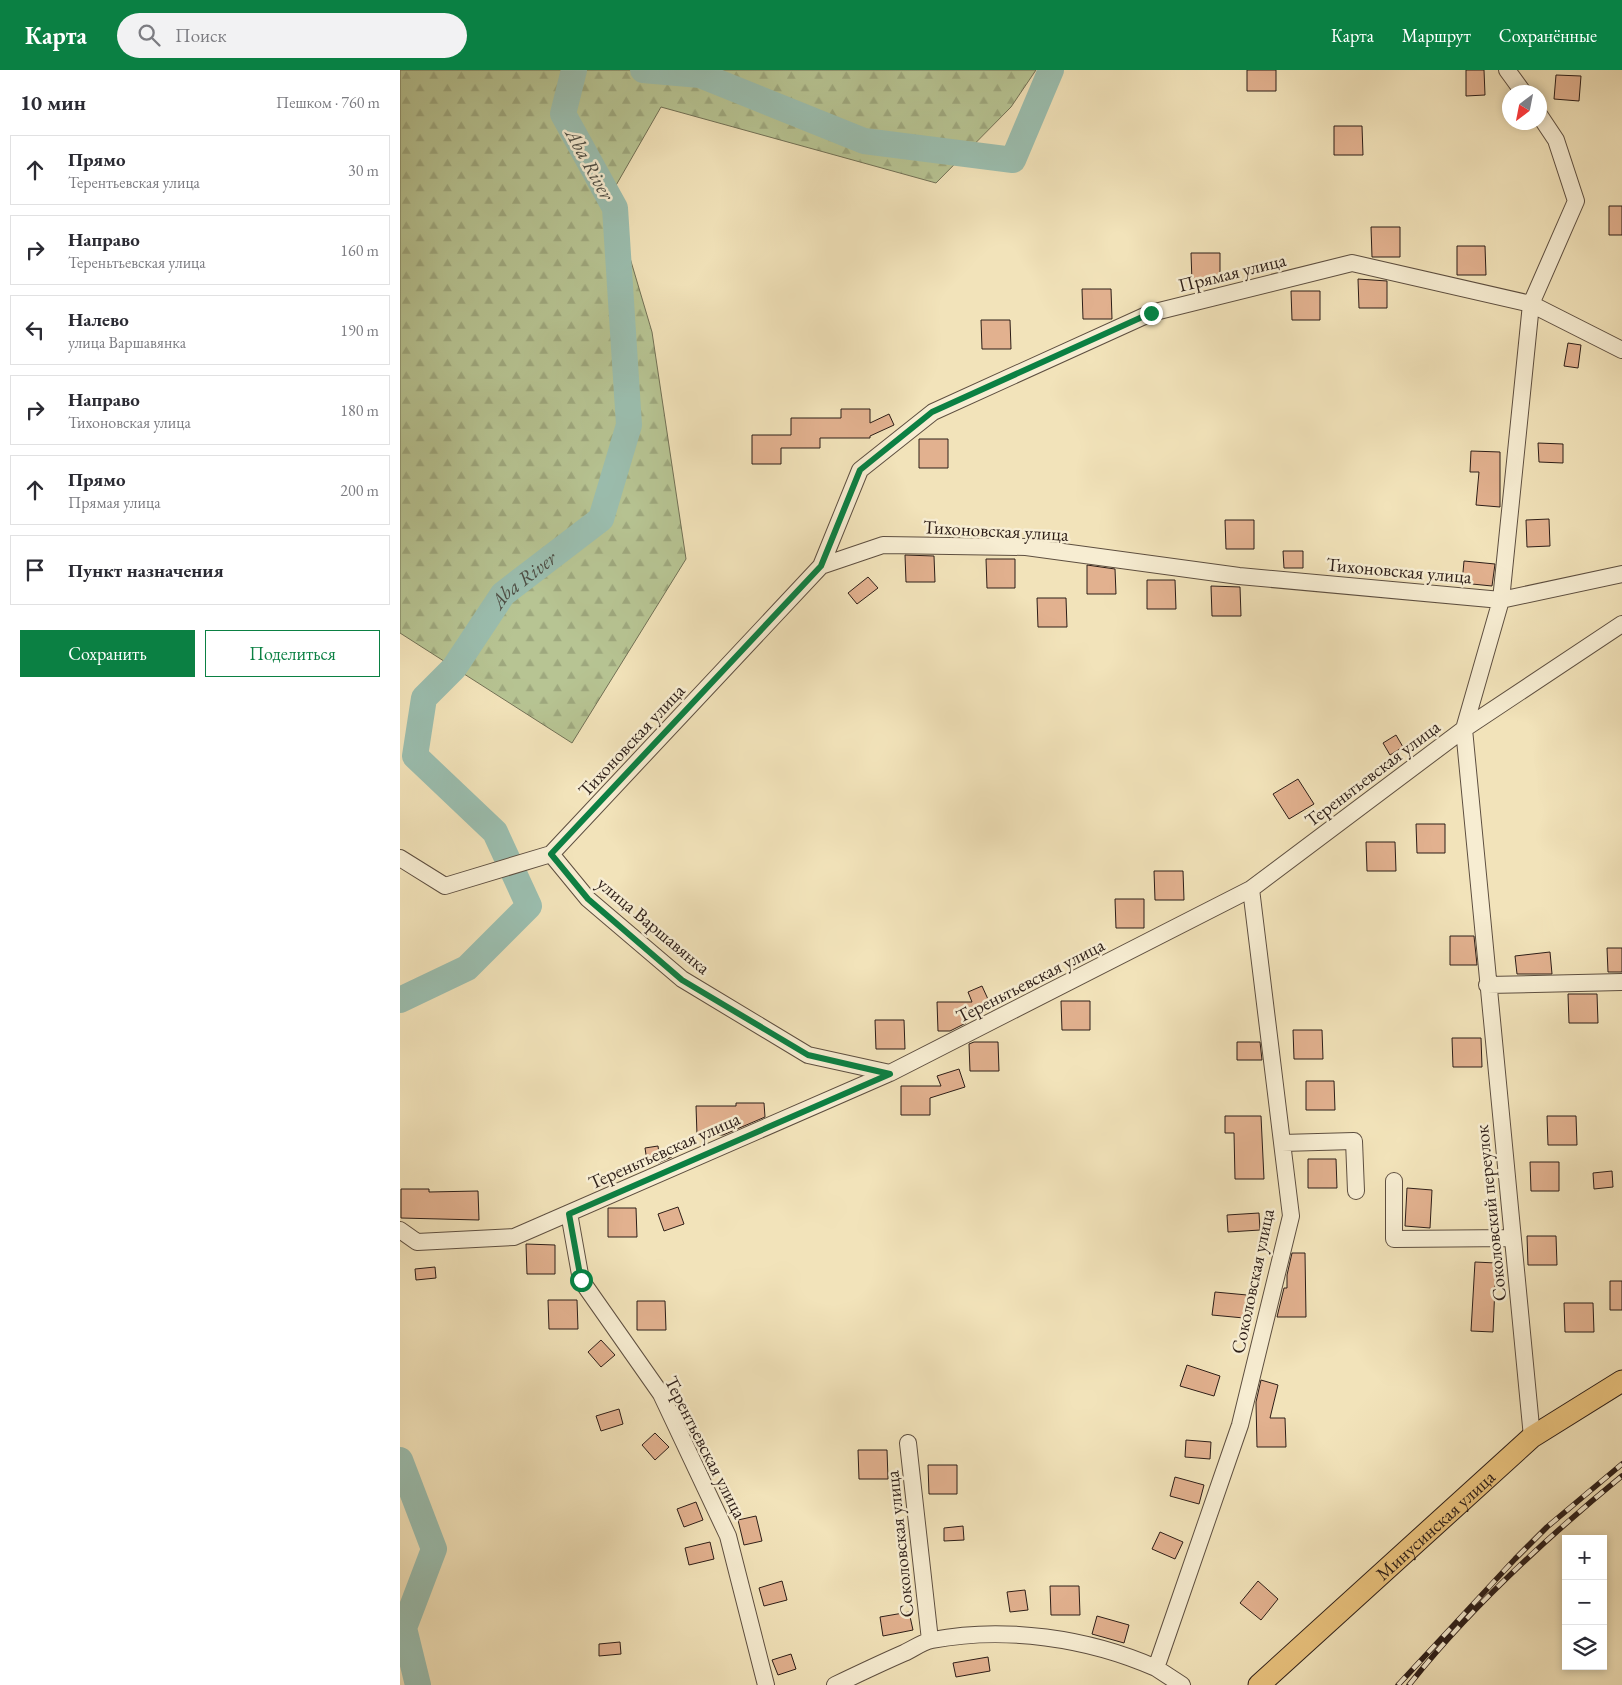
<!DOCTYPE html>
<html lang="ru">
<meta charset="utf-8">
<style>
body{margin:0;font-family:"EB Garamond",serif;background:#f2f2f3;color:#2b2b33}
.controls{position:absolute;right:15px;bottom:15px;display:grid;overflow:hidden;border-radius:0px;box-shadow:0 2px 8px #0003}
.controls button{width:45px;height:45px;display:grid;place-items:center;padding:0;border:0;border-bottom:1px solid #e1e1e2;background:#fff;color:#2b2b33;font:25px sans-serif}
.compass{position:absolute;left:1102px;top:15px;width:45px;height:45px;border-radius:50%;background:#fff;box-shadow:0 2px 8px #0003;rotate:212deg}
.stop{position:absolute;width:15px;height:15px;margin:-11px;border:4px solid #0b8043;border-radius:50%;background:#fff}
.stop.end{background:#0b8043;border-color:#fff;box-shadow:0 1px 5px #0008}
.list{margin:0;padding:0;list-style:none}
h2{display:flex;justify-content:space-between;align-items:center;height:65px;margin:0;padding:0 20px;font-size:21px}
h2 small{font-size:16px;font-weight:400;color:#7c7c81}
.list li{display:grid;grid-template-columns:32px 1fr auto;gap:15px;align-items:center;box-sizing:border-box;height:70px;margin:0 10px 10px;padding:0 10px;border:1px solid #e1e1e2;border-radius:0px}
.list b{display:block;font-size:19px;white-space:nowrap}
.list p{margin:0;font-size:16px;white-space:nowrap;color:#7c7c81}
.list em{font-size:16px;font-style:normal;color:#7c7c81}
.actions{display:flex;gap:10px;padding:15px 20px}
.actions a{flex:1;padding:11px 0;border:1px solid #0b8043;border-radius:0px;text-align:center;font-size:18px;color:#0b8043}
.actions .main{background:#0b8043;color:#fff}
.icon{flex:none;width:28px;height:28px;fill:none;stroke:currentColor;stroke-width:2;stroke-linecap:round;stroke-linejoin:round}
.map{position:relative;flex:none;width:1222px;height:1615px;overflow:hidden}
header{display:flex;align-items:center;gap:30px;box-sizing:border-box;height:70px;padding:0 25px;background:#0b8043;color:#fff}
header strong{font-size:24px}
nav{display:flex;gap:28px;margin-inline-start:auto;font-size:18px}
.search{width:350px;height:45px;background:#f2f2f3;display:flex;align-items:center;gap:12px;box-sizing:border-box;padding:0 18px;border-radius:28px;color:#7c7c81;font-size:19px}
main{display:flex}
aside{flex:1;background:#fff}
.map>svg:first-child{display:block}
.forest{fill:url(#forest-firs);stroke:#727156}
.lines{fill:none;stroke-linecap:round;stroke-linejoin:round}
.river{stroke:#9bbeaf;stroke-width:26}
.building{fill:#e2b18f;stroke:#2d1e18}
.minor-casing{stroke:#5e4f40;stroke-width:18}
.major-casing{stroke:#2d1e18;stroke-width:23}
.minor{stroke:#f7edd2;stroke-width:16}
.major{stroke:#e9c27d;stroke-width:21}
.rail-casing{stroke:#2d1e18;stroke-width:5.5}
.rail{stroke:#f7edd2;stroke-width:4;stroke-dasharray:11;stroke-linecap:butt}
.route{stroke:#0b8043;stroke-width:6}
.labels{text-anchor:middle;stroke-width:5;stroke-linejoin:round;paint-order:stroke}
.street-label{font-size:19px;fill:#2d1e18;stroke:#f7edd2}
.water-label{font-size:20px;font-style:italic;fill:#4e4e45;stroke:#f7edd2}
</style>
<header>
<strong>Карта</strong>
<div class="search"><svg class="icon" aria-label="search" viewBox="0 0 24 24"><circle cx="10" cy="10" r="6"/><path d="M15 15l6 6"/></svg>Поиск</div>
<nav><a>Карта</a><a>Маршрут</a><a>Сохранённые</a></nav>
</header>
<main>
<aside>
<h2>10 мин<small>Пешком · 760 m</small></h2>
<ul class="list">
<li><svg class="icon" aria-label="ahead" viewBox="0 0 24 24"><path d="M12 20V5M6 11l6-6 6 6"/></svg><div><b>Прямо</b><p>Терентьевская улица</p></div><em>30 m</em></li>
<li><svg class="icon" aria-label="right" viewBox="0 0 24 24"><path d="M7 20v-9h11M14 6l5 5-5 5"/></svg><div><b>Направо</b><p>Тереньтьевская улица</p></div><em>160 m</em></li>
<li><svg class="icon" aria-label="left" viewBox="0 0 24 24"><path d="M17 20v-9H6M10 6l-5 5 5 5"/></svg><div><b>Налево</b><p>улица Варшавянка</p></div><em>190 m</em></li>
<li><svg class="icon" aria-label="right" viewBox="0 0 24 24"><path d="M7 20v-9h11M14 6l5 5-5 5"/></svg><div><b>Направо</b><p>Тихоновская улица</p></div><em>180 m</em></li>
<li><svg class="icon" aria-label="ahead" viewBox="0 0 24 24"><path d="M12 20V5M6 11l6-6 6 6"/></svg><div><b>Прямо</b><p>Прямая улица</p></div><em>200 m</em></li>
<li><svg class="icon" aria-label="arrive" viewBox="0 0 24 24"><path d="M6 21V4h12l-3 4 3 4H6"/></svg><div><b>Пункт назначения</b></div></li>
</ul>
<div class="actions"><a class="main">Сохранить</a><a>Поделиться</a></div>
</aside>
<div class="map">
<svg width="1222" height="1615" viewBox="0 0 1222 1615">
<defs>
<pattern id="forest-firs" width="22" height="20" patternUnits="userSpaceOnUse" patternTransform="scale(1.25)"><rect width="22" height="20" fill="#b7c493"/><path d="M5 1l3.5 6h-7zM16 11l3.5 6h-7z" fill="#9ea87e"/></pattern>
</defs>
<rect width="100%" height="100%" fill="#f2e3ba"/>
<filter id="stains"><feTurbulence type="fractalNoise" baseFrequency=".004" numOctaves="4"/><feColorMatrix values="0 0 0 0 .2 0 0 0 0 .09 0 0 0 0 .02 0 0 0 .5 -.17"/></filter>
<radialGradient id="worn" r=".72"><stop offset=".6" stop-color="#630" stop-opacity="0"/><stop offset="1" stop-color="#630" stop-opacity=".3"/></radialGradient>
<path class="forest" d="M0 0H636L611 37 536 113 261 37 211 124 252 262 286 489 172 673 0 563Z"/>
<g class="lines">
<g class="river">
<path d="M243 0 300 5 464 71 613 90 651 0"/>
<path id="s1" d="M0 930 67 898 129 836 95 762 15 686 24 628 54 598 103 524 201 449 229 355 215 138 163 44 174 0"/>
<path d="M0 1390 34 1479 4 1558 18 1615"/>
</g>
</g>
<path class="building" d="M847 0H876V21H847Z
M1066 0H1084L1085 25 1066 26Z
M1156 5 1181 6 1179 31 1154 29Z
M934 56H962L963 85H934Z
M1209 136H1222V165H1209Z
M971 157H1000V187H972Z
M1057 176H1085L1086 205H1057Z
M791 183H820V212H792Z
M958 209 987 211V238H959Z
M682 219H711L712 249H683Z
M891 221H920V250H892Z
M581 250H610L611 279H582Z
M1168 273 1181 275 1178 298 1164 296Z
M441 339H470V353L489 344 494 355 470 366V368H420V378H381V394H352V365H391V348H441Z
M519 369H548V398H519Z
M1138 373 1163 374V393L1139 392Z
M1071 381 1100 382V437L1076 435 1079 402H1070Z
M1149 449 1150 476 1127 477 1126 450Z
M825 450H854V479H826Z
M883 481H903V498H884Z
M505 485 534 486 535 512H506Z
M586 489H615V518H587Z
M1064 491 1095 494 1092 516 1062 513Z
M687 495 715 499 716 524H687Z
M468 507 478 518 457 534 448 523Z
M747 510H775L776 539H747Z
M811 516 840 517 841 546H812Z
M637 528H666L667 557H638Z
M996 665 1003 677 990 685 983 673Z
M898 709 914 734 889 749 873 724Z
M1016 754H1045V783H1017Z
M966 772H995L996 801H967Z
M754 801H783L784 830H755Z
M715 829H744V858H716Z
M1050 866H1074L1077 895H1050Z
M1207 878H1222V902H1208Z
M1150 882 1152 904H1117L1115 886Z
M582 916 592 938 566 949V953L550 961H538L537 932H572L568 922Z
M1168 924H1197L1198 953H1169Z
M661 931H690V960H662Z
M475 950H504L505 979H476Z
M893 960H922L923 989H894Z
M1052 968H1081L1082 997H1053Z
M574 972H598L599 1001H570L569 974Z
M837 972H860L862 990H837Z
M559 999 565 1017 530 1028V1045H501V1016H541L537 1006Z
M906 1011H934L935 1040H906Z
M336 1033H364L365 1047 323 1065H297L296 1036H336Z
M825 1046H861L864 1109H835L834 1063H825Z
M1147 1046H1176L1177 1075H1148Z
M258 1076 259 1084 271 1082 272 1087 258 1093 257 1089 247 1091 245 1078Z
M908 1089H936L937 1118H908Z
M1130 1092H1159V1121H1131Z
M1212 1101 1213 1117 1194 1119 1193 1103Z
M1007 1118 1032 1120 1030 1158 1005 1156Z
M1 1119H29V1122L78 1121 79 1150 1 1148Z
M278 1137 284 1154 264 1161 258 1144Z
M208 1138H236L237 1167H208Z
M859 1143 860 1160 828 1162 827 1145Z
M1127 1166H1156L1157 1195H1128Z
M126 1174 155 1175V1204H127Z
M892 1183H905L906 1247H877L884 1218H887V1205Z
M1075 1192 1096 1193 1093 1262 1071 1261Z
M35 1197 36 1208 16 1210 15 1199Z
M1210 1211H1222V1240H1210Z
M815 1222 847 1225 844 1248 812 1245Z
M148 1230H177L178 1259H149Z
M237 1231H265L266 1260H237Z
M1164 1233H1193L1194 1262H1165Z
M201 1270 215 1285 201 1297 188 1282Z
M787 1295 820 1306 814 1326 780 1316Z
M861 1310 878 1315 870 1348H885L886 1377H857L856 1332Z
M219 1339 223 1354 201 1361 196 1346Z
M255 1363 269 1377 255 1390 242 1375Z
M786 1370 811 1372 810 1389 785 1387Z
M458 1380H487L488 1409H459Z
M528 1395H557V1424H529Z
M775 1407 804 1415 799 1434 770 1426Z
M296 1432 303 1450 284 1457 277 1439Z
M356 1446 362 1471 344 1475 338 1450Z
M563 1456 564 1470 544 1471V1458Z
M760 1462 783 1472 775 1489 752 1479Z
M310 1472 314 1489 289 1495 285 1478Z
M382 1511 387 1530 364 1536 359 1518Z
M858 1511 878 1529 861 1550 840 1533Z
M650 1516H679L680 1545H651Z
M625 1520 628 1540 610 1542 607 1522Z
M509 1542 513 1560 483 1566 480 1547Z
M697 1546 729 1555 724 1573 692 1564Z
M220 1572 221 1584 199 1586V1574Z
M391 1584 396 1599 378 1605 372 1590Z
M588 1587 590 1601 556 1607 553 1593Z"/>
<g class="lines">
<defs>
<path id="minor" d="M1107 0 1123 22
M421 496 460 400 533 342 751 243 952 193 1131 234 1222 280
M151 784 421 496 483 475 626 477 839 506 1101 530 1222 504
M0 788 45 816 151 784 188 829 282 909 408 985 490 1003
M1087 915 1222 912
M882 1073 954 1071 956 1121
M994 1111V1169L1112 1168
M169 1143 181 1210 261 1324 328 1466 366 1615
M0 1160 17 1172 114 1167 490 1003 851 819 1064 659 1222 554
M1132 1367 1064 659 1101 530 1131 234 1176 131 1156 70 1140 46
M508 1373 530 1570
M435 1615C458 1604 481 1593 504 1583 513 1579 522 1572 532 1570 605 1556 688 1568 756 1598
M782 1615 756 1598 840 1355 891 1146 851 819"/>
<g id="major">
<path id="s2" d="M859 1615 1132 1367 1222 1311"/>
</g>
</defs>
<use href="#minor" class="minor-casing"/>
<use href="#major" class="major-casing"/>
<use href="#minor" class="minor"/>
<use href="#major" class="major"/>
<defs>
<path id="rail" d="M998 1615 1115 1489 1147 1457 1222 1394
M1009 1615C1071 1537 1145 1469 1222 1406"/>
</defs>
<use href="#rail" class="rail-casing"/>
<use href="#rail" class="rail"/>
</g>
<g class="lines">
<path class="route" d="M181 1210 169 1144 490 1004 408 985 282 910 188 829 151 784 421 496 460 400 532 342 751 243"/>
</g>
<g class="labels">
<g class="street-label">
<text transform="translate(832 202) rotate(-14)" y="7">Прямая улица</text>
<text transform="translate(596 460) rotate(3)" y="7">Тихоновская улица</text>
<text transform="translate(999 500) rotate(5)" y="7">Тихоновская улица</text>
<text transform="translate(231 670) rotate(-47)" y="7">Тихоновская улица</text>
<text transform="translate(972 703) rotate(-37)" y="7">Тереньтьевская улица</text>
<text transform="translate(254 855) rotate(40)" y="7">улица Варшавянка</text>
<text transform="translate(630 910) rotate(-27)" y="7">Тереньтьевская улица</text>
<text transform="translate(264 1080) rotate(-24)" y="7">Тереньтьевская улица</text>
<text transform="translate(1090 1143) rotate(-96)" y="7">Соколовский переулок</text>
<text transform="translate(852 1211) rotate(-78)" y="7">Соколовская улица</text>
<text transform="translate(306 1377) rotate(63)" y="7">Терентьевская улица</text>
<text dy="7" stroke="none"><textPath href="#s2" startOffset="238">Минусинская улица</textPath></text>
<text transform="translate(499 1474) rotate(-96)" y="7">Соколовская улица</text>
</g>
<g class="water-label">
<text transform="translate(190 94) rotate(61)" y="7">Aba River</text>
<text dy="7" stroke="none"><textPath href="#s1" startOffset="568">Aba River</textPath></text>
</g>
</g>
<rect width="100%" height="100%" filter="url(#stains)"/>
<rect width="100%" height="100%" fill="url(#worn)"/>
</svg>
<div class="controls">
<button>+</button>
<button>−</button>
<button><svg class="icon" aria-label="layers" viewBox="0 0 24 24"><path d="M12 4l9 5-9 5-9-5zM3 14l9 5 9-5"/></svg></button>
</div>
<svg class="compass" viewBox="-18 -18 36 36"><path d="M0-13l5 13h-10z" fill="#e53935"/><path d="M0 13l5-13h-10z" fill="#7c7c81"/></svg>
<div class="stop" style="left:181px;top:1210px"></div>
<div class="stop end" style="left:751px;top:243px"></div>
</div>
</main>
